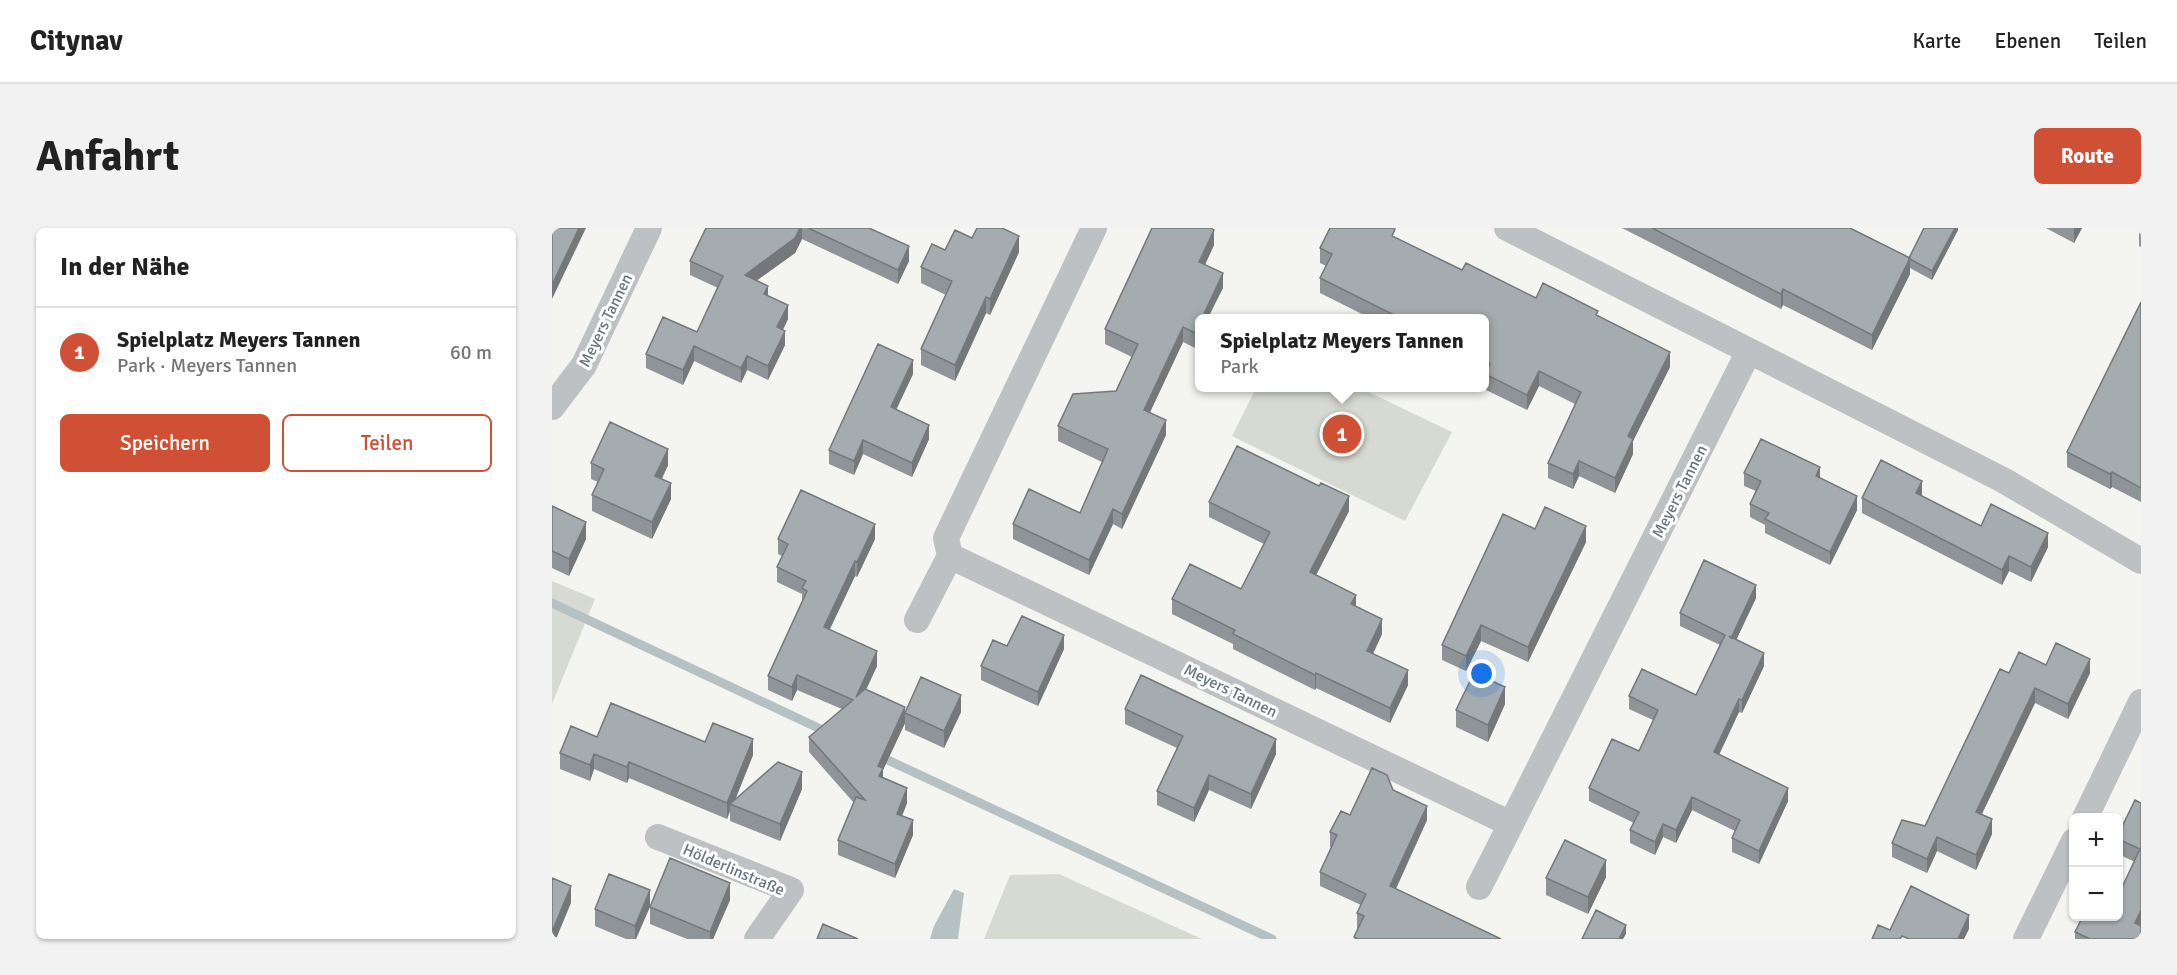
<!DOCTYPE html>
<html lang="de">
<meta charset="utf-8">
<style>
body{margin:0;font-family:Signika,sans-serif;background:#f2f2f2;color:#222}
.controls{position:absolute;right:18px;bottom:18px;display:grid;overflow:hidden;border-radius:9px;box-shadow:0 2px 4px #0004}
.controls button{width:54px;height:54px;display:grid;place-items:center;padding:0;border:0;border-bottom:2px solid #e0e0e0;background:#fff;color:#222;font:30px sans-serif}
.you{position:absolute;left:930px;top:446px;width:21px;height:21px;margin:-15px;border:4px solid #fff;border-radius:50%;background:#1a73e8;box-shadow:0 0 0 9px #1a73e833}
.badge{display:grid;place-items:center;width:39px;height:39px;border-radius:50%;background:#cf5035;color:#fff;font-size:20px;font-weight:700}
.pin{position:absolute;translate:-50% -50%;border:3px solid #fff;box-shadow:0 2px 6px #0006}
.popup{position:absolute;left:643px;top:86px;width:294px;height:78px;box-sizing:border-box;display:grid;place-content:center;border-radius:9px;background:#fff;filter:drop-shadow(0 2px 4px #0005);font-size:20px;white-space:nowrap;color:#767676}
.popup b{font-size:22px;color:#222}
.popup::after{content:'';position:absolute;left:50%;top:100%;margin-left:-12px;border:12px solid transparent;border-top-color:#fff}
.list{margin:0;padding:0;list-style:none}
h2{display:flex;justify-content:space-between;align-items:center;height:78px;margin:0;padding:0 24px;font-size:26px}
h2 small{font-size:20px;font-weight:400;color:#767676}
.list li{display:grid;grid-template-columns:39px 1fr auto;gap:18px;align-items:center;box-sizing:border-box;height:90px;padding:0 24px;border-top:2px solid #e0e0e0}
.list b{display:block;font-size:22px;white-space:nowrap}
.list p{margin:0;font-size:20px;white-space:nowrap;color:#767676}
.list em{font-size:20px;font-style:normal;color:#767676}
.actions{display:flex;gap:12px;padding:18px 24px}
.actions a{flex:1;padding:14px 0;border:2px solid #cf5035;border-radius:9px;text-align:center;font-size:21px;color:#cf5035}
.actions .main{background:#cf5035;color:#fff}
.map{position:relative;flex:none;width:1589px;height:711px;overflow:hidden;border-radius:9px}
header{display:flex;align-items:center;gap:36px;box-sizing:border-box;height:84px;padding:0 30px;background:#fff;border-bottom:2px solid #e0e0e0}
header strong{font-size:28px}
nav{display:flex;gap:33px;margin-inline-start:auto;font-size:21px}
.intro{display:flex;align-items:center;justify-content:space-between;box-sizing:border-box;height:144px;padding:0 36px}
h1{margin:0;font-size:42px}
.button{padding:15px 27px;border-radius:9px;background:#cf5035;color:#fff;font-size:21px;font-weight:700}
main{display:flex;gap:36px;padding:0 36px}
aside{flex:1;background:#fff;border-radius:9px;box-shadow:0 2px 4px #0004}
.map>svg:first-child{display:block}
.green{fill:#d6dad2}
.water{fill:#b5c1c3}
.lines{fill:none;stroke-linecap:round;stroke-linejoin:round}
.stream{stroke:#b5c1c3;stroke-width:9}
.minor{stroke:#bdc1c4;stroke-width:26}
.wall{fill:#8e9497}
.shaded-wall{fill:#74787b}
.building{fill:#a5acb0;stroke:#74787b;stroke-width:1.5}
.labels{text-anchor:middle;stroke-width:6;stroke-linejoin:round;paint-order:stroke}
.street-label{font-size:16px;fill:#66757e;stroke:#fff}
</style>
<header>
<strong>Citynav</strong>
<nav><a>Karte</a><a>Ebenen</a><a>Teilen</a></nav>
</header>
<div class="intro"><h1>Anfahrt</h1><a class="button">Route</a></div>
<main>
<aside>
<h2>In der Nähe<small></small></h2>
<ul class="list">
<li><span class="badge">1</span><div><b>Spielplatz Meyers Tannen</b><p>Park · Meyers Tannen</p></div><em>60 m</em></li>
</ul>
<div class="actions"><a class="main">Speichern</a><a>Teilen</a></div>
</aside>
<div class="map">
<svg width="1589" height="711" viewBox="0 0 1589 711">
<rect width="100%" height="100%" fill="#f4f4f1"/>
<path class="green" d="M704 160H808L900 204 853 293 680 208Z
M0 353 43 371 0 476Z
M507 646 650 711H432L458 647Z"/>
<path class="water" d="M402 661 412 665 406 711H378L382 698Z"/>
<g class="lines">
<path class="stream" d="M0 375 277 505
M325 527 720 711"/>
<path class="minor" d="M542 0 394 310 398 328 959 596 1197 123
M955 0 1451 252 1589 333
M0 179 32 137 97 0
M365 392 398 328
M1533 590 1589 474
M106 609 239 662 205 711
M927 659 959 596
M1474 711 1522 613"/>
</g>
<path class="wall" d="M154 0H317L357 33 346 56 250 11 243 25 204 53 236 91 231 102 233 117 216 152 195 142 189 155 142 133 131 157 94 140V126L145 104 166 60 138 47V33Z
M1070 0H1261L1357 30 1406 0V2L1380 52 1358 40V46L1320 122 1231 77 1229 81Z
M1494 0H1530L1522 15Z
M1589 2V19L1587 18V6Z
M420 10 467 24 438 87 434 85 403 153 369 137V121L394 67 369 55V39L393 22Z
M843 10 910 42 984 70 1046 87 1118 139 1081 213V226L1063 265 1027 248 1021 261 996 250V235L1023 176 987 158 975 182 932 161 933 90H818L768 65V50L774 38 768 35V20Z
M662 17 653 37 671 60 648 90V110L643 120 631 114 598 184 614 207 570 301 561 296 537 347 461 311V296L528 285 550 234 506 213V198L564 163 580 129 553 116V101Z
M1589 74V274L1560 259 1558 261 1515 239V224Z
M361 146 344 181 377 211 360 249 311 226 302 247 277 236V222Z
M39 235 116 237 110 251 119 271 100 311 40 283V267L46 254 39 251Z
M1192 245 1268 250 1305 282 1278 337 1213 305V297L1198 289V276L1204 263 1192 258Z
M1370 268 1429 298 1496 319 1479 354 1457 343 1450 357 1310 285V270Z
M657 274 797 283 764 347 804 378 830 406 821 426 856 457 838 495 764 460 763 462 681 421V416L620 386V371L689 361 712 316 657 289Z
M0 278 34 311 17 348 0 340Z
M983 301 1034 314 976 434 929 413 914 443 890 432V417Z
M226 311H323L305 349 303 348 278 401 325 438 314 461 353 483 409 484 392 520 353 502V495L331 542V550L355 575 350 588 361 607 343 650 286 627V612L302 575 257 524V509L290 481 245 462 240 473 216 462V448L250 373V366L225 354V339L230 328 226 326Z
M1204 370 1184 412 1212 438 1190 485 1187 484 1167 527 1236 573 1207 636 1180 624V610L1183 603 1140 582 1124 615 1111 609 1103 627 1078 615V602L1082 595 1037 573V560L1087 523 1101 492 1077 481V468L1144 467 1168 417 1128 398V385Z
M455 418 512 421 486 478 429 452V438Z
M1494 437 1538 445 1516 491 1483 475 1430 586 1440 606 1424 642 1385 623 1375 645 1340 629V615L1373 598 1457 445Z
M953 476 936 514 904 499V482Z
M573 481 724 526 699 581 657 562 642 594 605 577V563L625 520 573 496Z
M45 509 153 514 201 527 183 572 250 561 228 613 178 593V583L175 591 77 550 75 555 42 541 38 553 8 541V525Z
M841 562 875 592 844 661 949 711H802L807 700H805V685L809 677 768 658V644L780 619H778V604L798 587Z
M1589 575V711H1523V704L1566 688 1583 634 1566 626V607Z
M1054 649 1036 686 994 667V650Z
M98 662 84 711H74L43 698V681Z
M178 672 161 711H135L98 696V679Z"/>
<path class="shaded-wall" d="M27 0H34L0 71V57Z
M248 0H250V11L243 25 193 61V47Z
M1403 0H1406V2L1380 52V43Z
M1522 0H1530L1522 15Z
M662 2V17L647 49V34Z
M467 8V24L438 87V71Z
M357 18V33L346 56V42Z
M1358 30V46L1320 122V107Z
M671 45V60L656 90H650Z
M216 58V73L212 66Z
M1231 61V77L1229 81V66Z
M434 69V85L403 153V137Z
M236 77V91L225 113V99Z
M648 95V110L643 120V105Z
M631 99V114L592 197V182Z
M233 103V117L216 152V138Z
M142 118V133L131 157V142Z
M1118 124V139L1081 213V226L1063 265V250L1076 208Z
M195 128V142L189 155V140Z
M361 132V146L339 193V179Z
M987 143V158L975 182V167Z
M614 192V207L570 301V286Z
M377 197V211L360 249V235Z
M311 212V226L302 247V233Z
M116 221V237L103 264V248Z
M1027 233V248L1021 261V246Z
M1268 239V252L1264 248Z
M1560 244V259L1558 261V246Z
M1370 253V268L1364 265Z
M119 255V271L100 311V294Z
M797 268V283L758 359V344Z
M1305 268V282L1278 337V324Z
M561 281V296L537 347V332Z
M34 294V311L17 348V331Z
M323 296V311L305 349V334Z
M1034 298V314L976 434V419Z
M1496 305V319L1479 354V339Z
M1457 328V343L1450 357V342Z
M303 333V348L272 413V399Z
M1204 357V370L1179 423V410Z
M804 367V382L799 376Z
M830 391V406L815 438V423Z
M929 397V413L914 443V428Z
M512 407V421L486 478V464Z
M325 423V438L304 484V469Z
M1212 425V438L1190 485V472Z
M1538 431V445L1516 491V476Z
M856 442V457L838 495V480Z
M764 445V460L763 462V447Z
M245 447V462L240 473V459Z
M953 459V476L936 514V497Z
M1483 460V475L1424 598V584Z
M409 467V484L392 520V503Z
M1187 471V484L1162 537V524Z
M353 479V495L331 542V555L327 563 326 538Z
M201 511V527L181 577 178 576V583L175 591V575Z
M724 511V526L699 581V566Z
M42 526V541L38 553V537Z
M77 534V550L75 555V539Z
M250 544V561L228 613V596Z
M657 547V562L642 594V580Z
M355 560V575L345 600V586Z
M1236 560V573L1207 636V623Z
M1140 569V582L1124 615V602Z
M875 578V592L838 673V658Z
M1440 591V606L1424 642V627Z
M361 592V607L343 650V636Z
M1111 596V609L1103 627V614Z
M1385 609V623L1375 645V631Z
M1054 632V649L1036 686V669Z
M178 655V672L161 711H158V704Z
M19 658V675L4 711H0V704Z
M98 662V679L84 711H83V698Z
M1589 682V696L1583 710V695Z
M1417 687V701L1412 711H1406Z
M1074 697V706L1071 711H1067Z"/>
<path class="building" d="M0 0H27L0 57Z
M154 0H248L243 10 193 47 216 58 212 66 236 77 225 99 233 103 216 138 195 128 189 140 142 118 131 142 94 126 111 89 145 104 171 48 138 33Z
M256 0H317L357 18 346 42Z
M425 0H450L467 8 438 71 434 69 403 137 369 121 400 53 369 39 380 16 393 22 403 2 420 10Z
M600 0H659L662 2 647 34 671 45 650 90H648V95L643 105 631 99 592 182 614 192 570 286 561 281 537 332 461 296 477 261 528 285 556 221 506 198 521 166 564 163 586 116 553 101Z
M778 0H841L843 1 840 8 910 42 914 35 984 70 991 55 1046 83 1044 87 1118 124 1076 208 1081 211 1063 250 1027 233 1021 246 996 235 1029 164 987 143 975 167 933 146 938 136 933 133V90H848L768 50 780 26 768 20Z
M1100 0H1298L1358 30 1320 107 1231 61 1229 66Z
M1372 0H1403L1380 43 1358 31V30H1357Z
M1589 74V260L1560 244 1558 246 1515 224Z
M326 116 361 132 339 179 377 197 360 235 311 212 302 233 277 222Z
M58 194 116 221 103 248 119 255 100 294 40 267 52 241 39 235Z
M1209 211 1268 239 1264 248 1305 268 1278 324 1213 291 1217 285 1198 276 1209 253 1192 245Z
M685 218 767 258 769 255 797 268 758 344 804 367 799 376 830 391 815 423 856 442 838 480 764 445 763 447 681 406 683 402 620 371 638 336 689 361 718 304 657 274Z
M1329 232 1370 253 1364 265 1429 298 1439 276 1496 305 1479 339 1457 328 1450 342 1310 270Z
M249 262 323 296 305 334 303 333 272 399 325 423 304 469 313 461 353 479 326 538 331 540 327 548 355 560 345 586 361 592 343 636 286 612 304 569 313 572 257 509 301 472 245 447 240 459 216 448 255 363 250 360 254 353 225 339 236 316 226 311Z
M0 278 34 294 17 331 0 323Z
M993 279 1034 298 976 419 929 397 914 428 890 417 951 286 983 301Z
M1152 332 1204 357 1179 410 1177 408 1212 425 1190 472 1187 471 1162 524 1236 560 1207 623 1180 610 1188 592 1140 569 1124 602 1111 596 1103 614 1078 602 1087 584 1037 560 1060 511 1087 523 1106 482 1077 468 1090 441 1144 467 1173 407 1128 385Z
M470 388 512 407 486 464 429 438 441 412 455 418Z
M1504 415 1538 431 1516 476 1483 460 1424 584 1440 591 1424 627 1385 609 1375 631 1340 615 1350 592 1373 598 1448 441 1457 445 1467 424 1494 437Z
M922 445 953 459 936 497 904 482Z
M589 447 724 511 699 566 657 547 642 580 605 563 631 508 573 481Z
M369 449 409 467 392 503 353 485Z
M59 475 153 514 161 495 201 511 175 575 77 534 75 539 42 526 38 537 8 525 19 498 45 509Z
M226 534 250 544 228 596 178 576Z
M820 540 835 547 841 562 875 578 838 658 949 711H806L802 709 812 688 805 685 814 666 768 644 785 607 778 604 789 583 798 587Z
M1583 572 1589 575V682L1583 695 1589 698V711H1538L1523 704 1531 688H1566V668L1588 621 1566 611V607Z
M1013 612 1054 632 1036 669 994 650Z
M118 630 178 655 158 704 98 679Z
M57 646 98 662 83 698 43 681Z
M0 650 19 658 0 704Z
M1359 658 1417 687 1406 711H1357L1350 708 1348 711H1320L1326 697 1338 702Z
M1044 682 1074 697 1067 711H1030Z
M271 696 306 711H265Z"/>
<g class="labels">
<g class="street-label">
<text transform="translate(53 92) rotate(-64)" y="6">Meyers Tannen</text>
<text transform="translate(1127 263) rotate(-63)" y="6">Meyers Tannen</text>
<text transform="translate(679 462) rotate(26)" y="6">Meyers Tannen</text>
<text transform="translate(182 641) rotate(23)" y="6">Hölderlinstraße</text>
</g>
</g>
</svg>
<div class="controls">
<button>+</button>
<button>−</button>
</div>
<div class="you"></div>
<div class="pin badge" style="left:790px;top:206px">1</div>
<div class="popup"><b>Spielplatz Meyers Tannen</b>Park</div>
</div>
</main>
